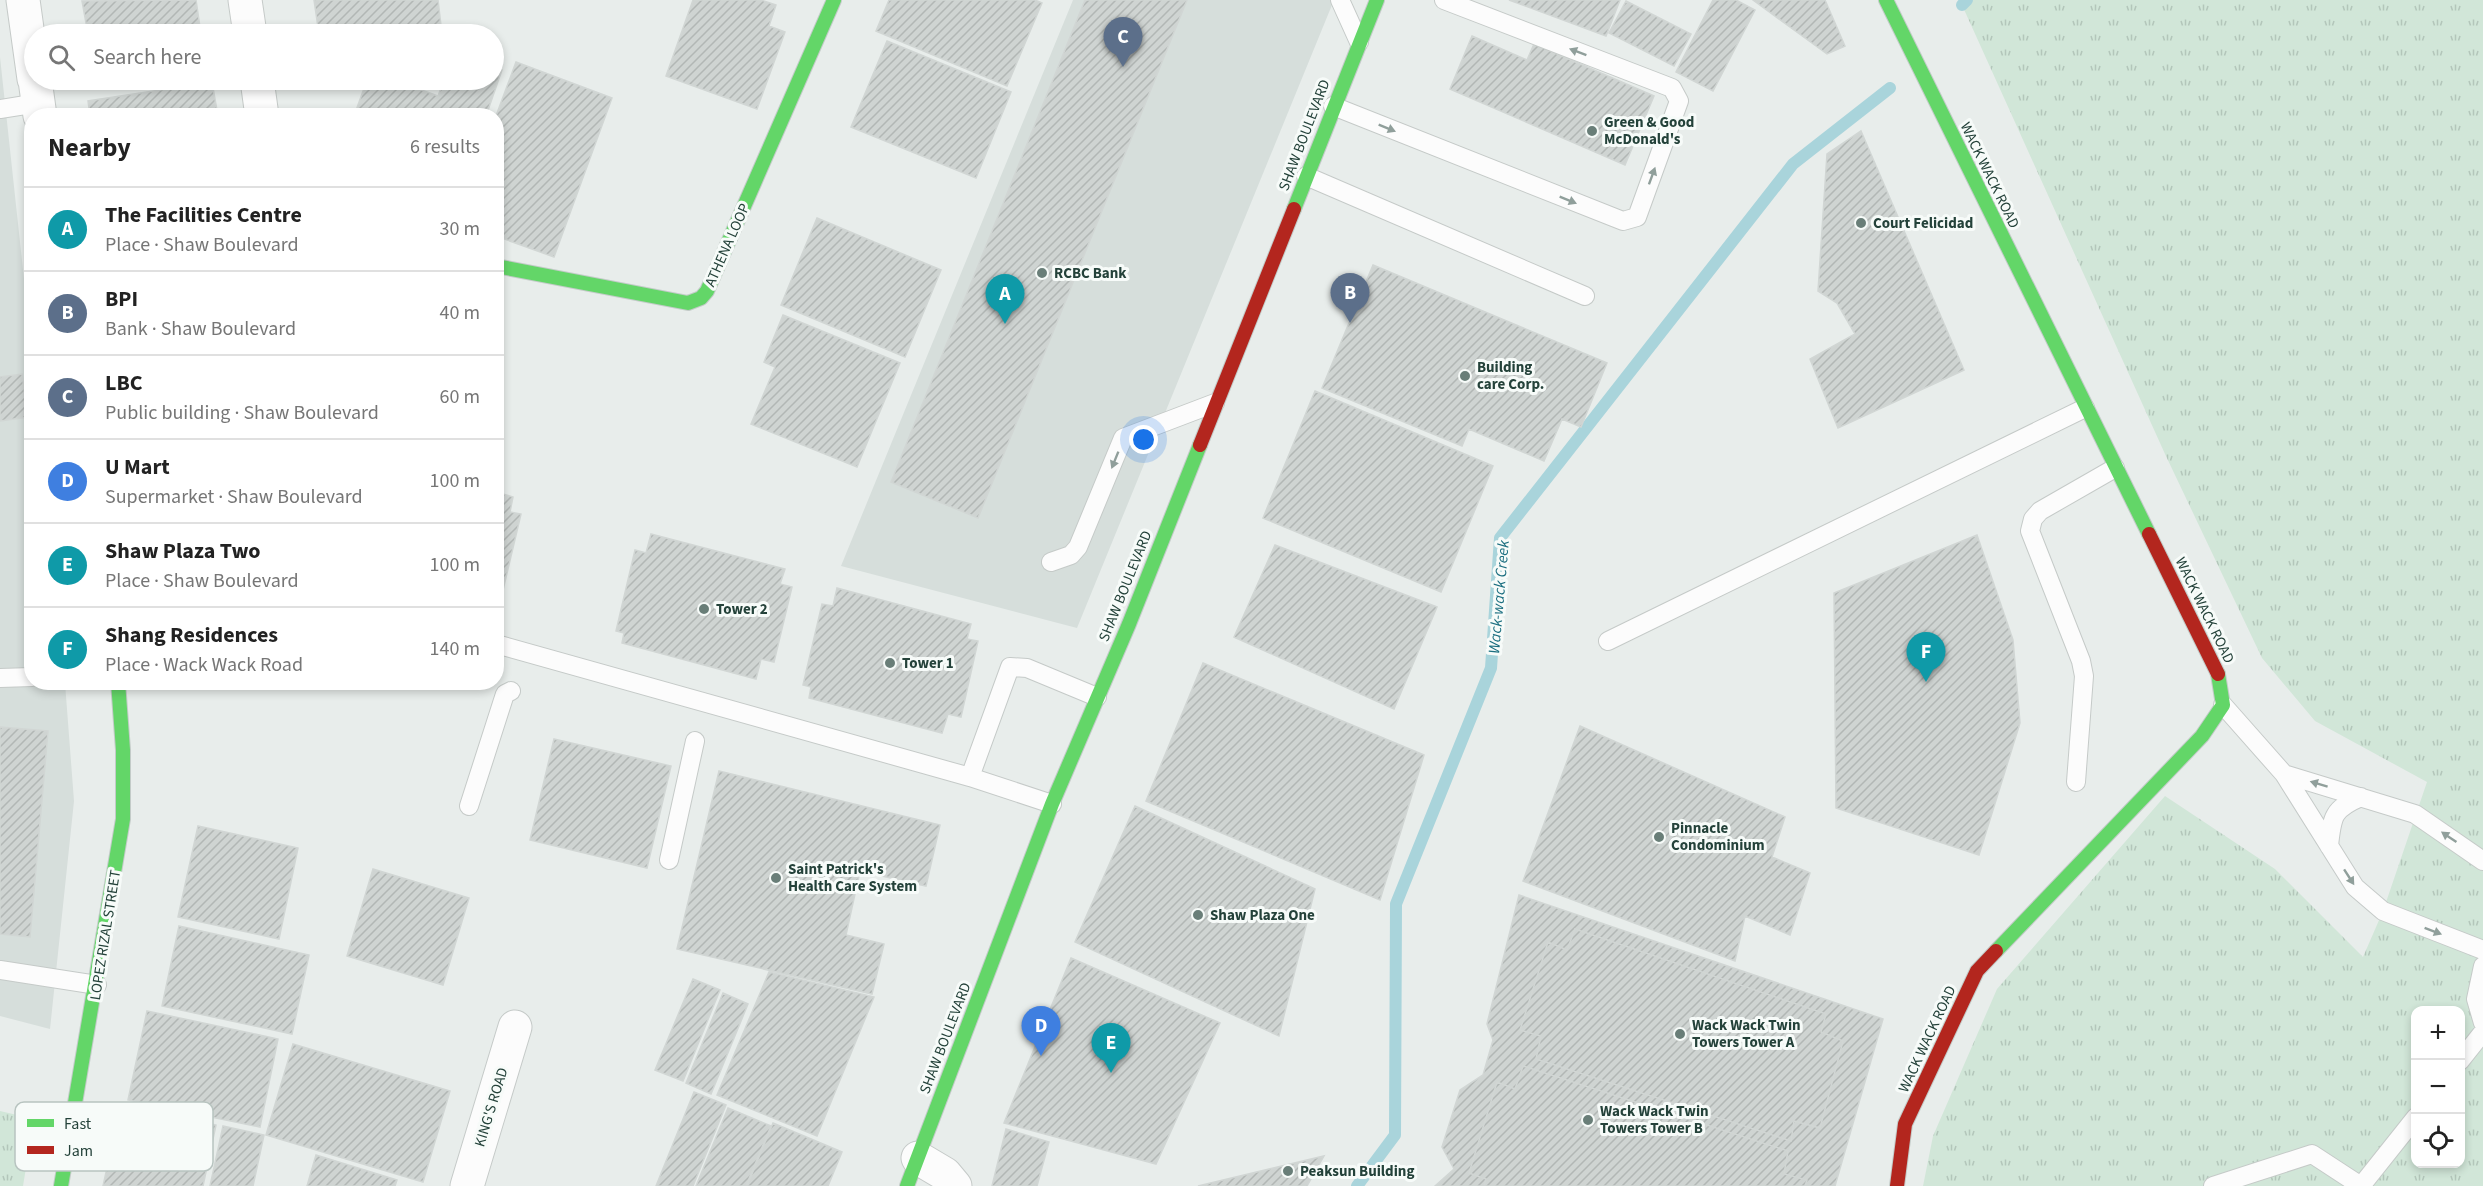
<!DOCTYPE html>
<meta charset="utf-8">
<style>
body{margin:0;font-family:"Source Sans 3",sans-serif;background:#f2f2f2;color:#222}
.controls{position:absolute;right:18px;bottom:18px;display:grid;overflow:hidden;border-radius:12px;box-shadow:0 3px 9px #0003}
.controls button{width:54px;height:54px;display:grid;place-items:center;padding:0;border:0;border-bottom:2px solid #e0e0e0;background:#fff;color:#222;font:30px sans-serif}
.you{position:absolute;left:1144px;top:440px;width:21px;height:21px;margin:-15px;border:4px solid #fff;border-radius:50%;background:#1a73e8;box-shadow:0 0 0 9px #1a73e833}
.badge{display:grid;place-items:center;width:39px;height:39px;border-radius:50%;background:#111827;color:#fff;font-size:20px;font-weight:700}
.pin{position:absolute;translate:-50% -50px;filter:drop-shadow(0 2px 3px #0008)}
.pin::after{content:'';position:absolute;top:32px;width:21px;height:18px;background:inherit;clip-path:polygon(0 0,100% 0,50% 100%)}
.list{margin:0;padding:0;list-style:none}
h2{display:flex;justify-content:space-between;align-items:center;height:78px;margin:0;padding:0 24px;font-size:26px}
h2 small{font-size:20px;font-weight:400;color:#767676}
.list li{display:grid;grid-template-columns:39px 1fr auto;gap:18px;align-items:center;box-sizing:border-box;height:84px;padding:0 24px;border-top:2px solid #e0e0e0}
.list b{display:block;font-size:22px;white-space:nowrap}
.list p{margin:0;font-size:20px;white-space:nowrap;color:#767676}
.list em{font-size:20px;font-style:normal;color:#767676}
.icon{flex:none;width:33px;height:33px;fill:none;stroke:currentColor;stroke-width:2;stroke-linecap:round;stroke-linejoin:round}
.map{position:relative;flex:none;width:2483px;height:1186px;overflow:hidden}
.search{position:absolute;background:#fff;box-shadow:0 3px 9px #0003;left:24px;top:24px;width:480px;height:66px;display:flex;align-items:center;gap:15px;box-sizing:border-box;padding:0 21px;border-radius:33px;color:#767676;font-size:22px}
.panel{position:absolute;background:#fff;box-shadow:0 3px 9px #0003;left:24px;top:108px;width:480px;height:582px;border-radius:24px}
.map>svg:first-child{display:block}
.built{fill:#d6dedb}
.grass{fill:url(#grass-tufts);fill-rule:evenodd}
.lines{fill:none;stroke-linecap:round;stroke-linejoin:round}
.stream{stroke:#a9d4db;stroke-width:12}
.building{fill:url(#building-hatch);stroke:#d1d6d4;stroke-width:1.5}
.lane-casing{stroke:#c5cac8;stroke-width:20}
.street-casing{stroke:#c5cac8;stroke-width:35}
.fast-casing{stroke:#c3cbc8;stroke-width:16}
.jam-casing{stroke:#c3cbc8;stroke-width:16}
.lane{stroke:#fcfcfc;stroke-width:18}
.street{stroke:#fcfcfc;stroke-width:33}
.fast{stroke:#63d668;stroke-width:14}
.jam{stroke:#b3261e;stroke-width:14}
.oneway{fill:#909f9b}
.poi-dot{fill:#697e78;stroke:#f7fbf9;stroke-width:2}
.labels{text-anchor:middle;stroke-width:6;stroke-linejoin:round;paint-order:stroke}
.poi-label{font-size:15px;font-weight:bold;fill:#24423a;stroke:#f7fbf9;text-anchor:start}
.street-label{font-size:15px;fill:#24423a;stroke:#f7fbf9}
.water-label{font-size:16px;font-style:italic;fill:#1c6f80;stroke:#f7fbf9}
.key{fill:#f7fbf9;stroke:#b8c4c0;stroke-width:1.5}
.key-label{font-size:16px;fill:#24423a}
</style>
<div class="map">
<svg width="2483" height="1186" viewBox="0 0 2483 1186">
<defs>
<pattern id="grass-tufts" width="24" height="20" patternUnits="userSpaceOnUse" patternTransform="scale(1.5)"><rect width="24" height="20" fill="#d1e6d8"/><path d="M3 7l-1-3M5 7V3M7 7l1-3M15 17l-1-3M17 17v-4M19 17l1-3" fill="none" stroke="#b3c6ba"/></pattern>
<pattern id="building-hatch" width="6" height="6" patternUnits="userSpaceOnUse" patternTransform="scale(1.5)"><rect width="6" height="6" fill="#cfd4d2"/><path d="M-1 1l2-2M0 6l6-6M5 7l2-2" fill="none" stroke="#b2b7b5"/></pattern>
</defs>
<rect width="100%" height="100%" fill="#e8edeb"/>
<path class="built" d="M1073 0H1334L1077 628 841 566Z
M0 57 32 353V682L65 683 74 801 50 1029 0 1016Z"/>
<path class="grass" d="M1967 0H2483V1186H1923L1933 1136 1997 989 2165 796 2275 869 2363 957 2383 911 2427 782 2315 721 2262 658 2165 454 1962 5ZM2416 1010H2460V1164H2416Z
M0 1111 34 1119 23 1186H0Z"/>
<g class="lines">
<path class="stream" d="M1962 5 1967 0
M1357 1186 1395 1135 1396 904 1491 668 1500 538 1793 164 1890 88"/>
</g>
<path class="building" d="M196 0 201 34H88L82 1Z
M314 0H438L442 34H319Z
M693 0H761L776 5 769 26 785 32 757 109 666 76Z
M889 0H1035L1042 3 1007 86 876 31Z
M1085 0H1187L978 518 891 482Z
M1509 0H1620L1606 36Z
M1713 0H1736L1755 10 1713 91 1676 72Z
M1753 0H1825L1845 46 1827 54Z
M1626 1 1691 34 1674 66 1609 33Z
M1472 36 1527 60 1534 44 1654 96 1625 165 1450 89Z
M887 41 1011 92 976 178 851 127Z
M516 62 612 98 554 257 496 236V116Z
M494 67 502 70 486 116H354L367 80H394L438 96 444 80H494Z
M95 80H140L96 87Z
M212 82 218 116H90L88 101Z
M1861 131 1964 370 1838 428 1810 359 1855 334 1837 303 1818 291 1827 154Z
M817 218 941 270 905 357 781 305Z
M1373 265 1607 363 1581 427 1562 419 1544 461 1469 429 1462 446 1322 388Z
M783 315 900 363 857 467 751 424 775 367 764 362Z
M22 374 28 417 0 421V377Z
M1315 391 1493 466 1441 592 1263 518Z
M496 492 513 497 510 512 521 514 503 590 496 588Z
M651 534 785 569 780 584 792 587 774 662 761 659 756 679 622 643 624 633 616 631 635 550 646 553Z
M1977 535 2013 640 2020 723 1979 855 1836 808 1834 593Z
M1275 545 1437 607 1394 709 1234 637Z
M837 588 971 624 967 639 978 641 961 717 948 714 942 733 809 698 811 687 803 685 822 604 833 606Z
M1203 663 1424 755 1380 900 1146 801Z
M1580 726 1785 817 1772 857 1810 873 1790 935 1745 916 1735 961 1523 881Z
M0 727 48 731 30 937 0 934Z
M554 739 671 766 647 868 530 840Z
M719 771 940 825 926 886 860 871 846 935 884 944 872 994 677 949Z
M1135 806 1315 889 1279 1036 1075 942Z
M198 826 298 848 279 939 178 917Z
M373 869 469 898 443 985 347 956Z
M1519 895 1883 1019 1835 1186H1435L1454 1169 1442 1147 1460 1090 1483 1075 1493 1040 1487 1024Z
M179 926 309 955 292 1034 162 1006Z
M1575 929 1826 1014 1821 1032 1843 1041 1820 1128 1794 1121 1791 1141 1536 1059 1541 1036 1520 1030 1548 942 1567 950Z
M1071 958 1220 1023 1156 1164 1004 1123Z
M769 972 874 997 817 1136 717 1095Z
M693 979 720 990 683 1081 655 1070Z
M723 993 748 1004 711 1094 686 1083Z
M147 1011 278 1039 260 1127 128 1100Z
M293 1044 450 1091 423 1182 266 1135Z
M1523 1066 1788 1151 1784 1174 1807 1180 1805 1186H1484L1486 1179 1469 1173 1497 1082 1515 1089Z
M694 1092 726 1105 693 1186H656Z
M121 1104 216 1125 203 1186H103Z
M728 1108 771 1126 746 1186H696Z
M773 1123 842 1152 828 1186H747Z
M223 1126 264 1135 253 1186H210Z
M1006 1129 1049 1142 1037 1186H992Z
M316 1155 397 1180 395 1186H307Z
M1324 1156 1307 1186H1198Z"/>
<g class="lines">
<defs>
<path id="lane" d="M1340 0 1359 42
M1333 106 1623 221 1637 217 1679 101 1672 88 1444 0
M0 109 38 103
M1306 176 1585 296
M1051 562 1071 555 1078 547 1123 438 1215 403
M1608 641 2085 408
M496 644 970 777 1052 804
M0 678 32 677
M2223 705 2284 774 2355 887 2383 911 2483 950
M2284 774 2415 814 2483 861
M970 777 1010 667 1027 668 1097 697
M2076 782 2084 676 2081 661 2030 531 2033 519 2040 511 2115 468
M469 806 505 694 511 691
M2329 846C2332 816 2333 809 2361 797
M669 860 695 741
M2483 966 2476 999 2483 1023
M0 970 97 985
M2460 1061 2483 1032
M2213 1186 2312 1154 2361 1186 2416 1117"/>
<path id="street" d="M23 0 34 79
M245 0 250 34
M35 80 40 116
M257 80 262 116
M918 1158 945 1174 955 1186
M467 1186 515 1027"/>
<path id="fast" d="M1886 0 2149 534
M1294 209 1377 0
M496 266 688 303 701 298 707 291 834 0
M1996 951 2202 736 2223 705 2218 674
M61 1186 123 819V750L118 682
M907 1186 1052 804 1129 624 1200 445"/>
<path id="jam" d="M1200 445 1294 209
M2149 534 2218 674
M1897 1186 1905 1124 1977 971 1996 951"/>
</defs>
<use href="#lane" class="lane-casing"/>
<use href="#street" class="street-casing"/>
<use href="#fast" class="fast-casing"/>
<use href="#jam" class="jam-casing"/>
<use href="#lane" class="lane"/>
<use href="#street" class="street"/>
<use href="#fast" class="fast"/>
<use href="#jam" class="jam"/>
</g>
<defs><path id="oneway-solid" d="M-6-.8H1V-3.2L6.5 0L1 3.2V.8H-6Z" transform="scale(1.5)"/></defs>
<g class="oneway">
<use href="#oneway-solid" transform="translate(1578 52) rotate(-159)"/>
<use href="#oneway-solid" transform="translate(1387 128) rotate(22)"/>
<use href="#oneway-solid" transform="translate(1652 176) rotate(-70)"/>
<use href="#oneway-solid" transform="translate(1568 200) rotate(22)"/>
<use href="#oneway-solid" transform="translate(1115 460) rotate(112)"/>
<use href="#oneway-solid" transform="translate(2319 784) rotate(-163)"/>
<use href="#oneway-solid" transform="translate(2449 837) rotate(-146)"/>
<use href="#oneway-solid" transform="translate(2349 877) rotate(57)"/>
<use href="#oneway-solid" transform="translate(2433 931) rotate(21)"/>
</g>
<g class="poi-dot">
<circle cx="1592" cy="131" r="6"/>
<circle cx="1861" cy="223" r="6"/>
<circle cx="1042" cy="273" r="6"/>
<circle cx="1465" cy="376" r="6"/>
<circle cx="704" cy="609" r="6"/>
<circle cx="890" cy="663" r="6"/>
<circle cx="1659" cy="837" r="6"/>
<circle cx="776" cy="878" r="6"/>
<circle cx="1198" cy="915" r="6"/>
<circle cx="1680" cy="1034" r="6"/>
<circle cx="1588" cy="1120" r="6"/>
<circle cx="1288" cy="1171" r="6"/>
</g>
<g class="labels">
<g class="poi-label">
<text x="1604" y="127">Green &amp; Good<tspan x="1604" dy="17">McDonald's</tspan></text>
<text x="1873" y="228">Court Felicidad</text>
<text x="1054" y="278">RCBC Bank</text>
<text x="1477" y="372">Building<tspan x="1477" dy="17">care Corp.</tspan></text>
<text x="716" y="614">Tower 2</text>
<text x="902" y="668">Tower 1</text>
<text x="1671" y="833">Pinnacle<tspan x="1671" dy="17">Condominium</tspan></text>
<text x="788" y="874">Saint Patrick's<tspan x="788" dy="17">Health Care System</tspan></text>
<text x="1210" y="920">Shaw Plaza One</text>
<text x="1692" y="1030">Wack Wack Twin<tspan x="1692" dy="17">Towers Tower A</tspan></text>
<text x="1600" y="1116">Wack Wack Twin<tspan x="1600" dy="17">Towers Tower B</tspan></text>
<text x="1300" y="1176">Peaksun Building</text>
</g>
<g class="street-label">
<text transform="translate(1304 135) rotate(-69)" y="5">SHAW BOULEVARD</text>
<text transform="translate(1990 175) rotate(64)" y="5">WACK WACK ROAD</text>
<text transform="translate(727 245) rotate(-66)" y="5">ATHENA LOOP</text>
<text transform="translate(1125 586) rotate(-68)" y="5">SHAW BOULEVARD</text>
<text transform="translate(2205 610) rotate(64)" y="5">WACK WACK ROAD</text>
<text transform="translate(105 935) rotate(-81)" y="5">LOPEZ RIZAL STREET</text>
<text transform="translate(945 1038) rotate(-69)" y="5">SHAW BOULEVARD</text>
<text transform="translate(1927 1039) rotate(-65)" y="5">WACK WACK ROAD</text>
<text transform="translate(491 1107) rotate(-73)" y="5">KING'S ROAD</text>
</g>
<g class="water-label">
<text transform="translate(1498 597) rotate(-85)" y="6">Wack-wack Creek</text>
</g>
</g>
<rect x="15" y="1102" width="198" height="69" rx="9" class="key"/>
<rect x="27" y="1119" width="27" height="8" fill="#63d668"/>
<rect x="27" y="1146" width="27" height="8" fill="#b3261e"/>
<g class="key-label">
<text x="64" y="1129">Fast</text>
<text x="64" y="1156">Jam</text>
</g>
</svg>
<div class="controls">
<button>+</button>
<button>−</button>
<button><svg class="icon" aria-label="locate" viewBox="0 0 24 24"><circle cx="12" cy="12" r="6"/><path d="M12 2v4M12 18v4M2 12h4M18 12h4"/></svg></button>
</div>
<div class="you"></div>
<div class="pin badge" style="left:1005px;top:324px;background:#0f9aa8">A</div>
<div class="pin badge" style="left:1350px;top:323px;background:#5c6f8a">B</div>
<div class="pin badge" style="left:1123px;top:67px;background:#5c6f8a">C</div>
<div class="pin badge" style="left:1041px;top:1056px;background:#3f7fe0">D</div>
<div class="pin badge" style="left:1111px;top:1073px;background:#0f9aa8">E</div>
<div class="pin badge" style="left:1926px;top:682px;background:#0f9aa8">F</div>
<div class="search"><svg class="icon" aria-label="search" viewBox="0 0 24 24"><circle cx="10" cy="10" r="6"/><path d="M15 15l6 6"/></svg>Search here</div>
<section class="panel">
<h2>Nearby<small>6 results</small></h2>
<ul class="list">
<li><span class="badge" style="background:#0f9aa8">A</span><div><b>The Facilities Centre</b><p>Place · Shaw Boulevard</p></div><em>30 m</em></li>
<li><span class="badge" style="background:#5c6f8a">B</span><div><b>BPI</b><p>Bank · Shaw Boulevard</p></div><em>40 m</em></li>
<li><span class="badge" style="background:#5c6f8a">C</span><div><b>LBC</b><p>Public building · Shaw Boulevard</p></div><em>60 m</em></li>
<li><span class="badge" style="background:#3f7fe0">D</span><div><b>U Mart</b><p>Supermarket · Shaw Boulevard</p></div><em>100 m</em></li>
<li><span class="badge" style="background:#0f9aa8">E</span><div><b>Shaw Plaza Two</b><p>Place · Shaw Boulevard</p></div><em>100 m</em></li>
<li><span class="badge" style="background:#0f9aa8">F</span><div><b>Shang Residences</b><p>Place · Wack Wack Road</p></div><em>140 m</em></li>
</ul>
</section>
</div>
